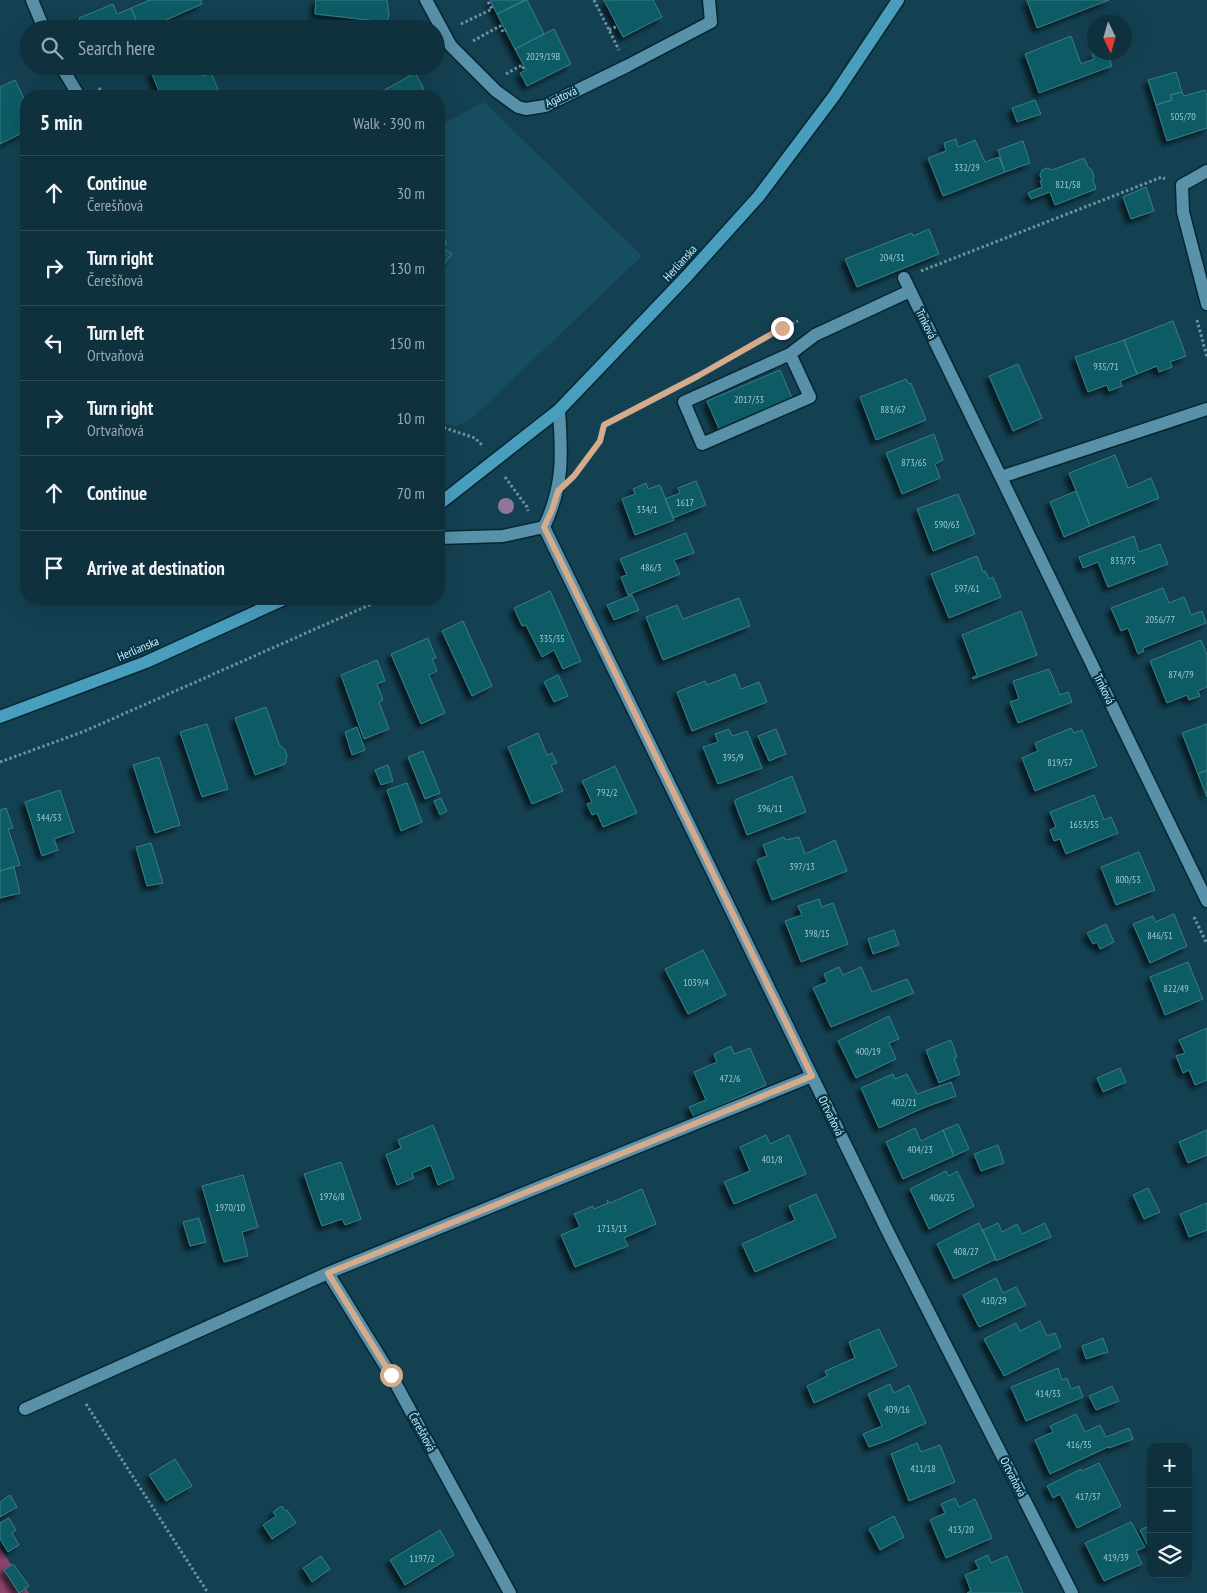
<!DOCTYPE html>
<meta charset="utf-8">
<style>
body{margin:0;font-family:"PT Sans Narrow",sans-serif;background:#183945;color:#f1f3f6}
.controls{position:absolute;right:15px;bottom:15px;display:grid;overflow:hidden;border-radius:10px;box-shadow:0 5px 20px #0002}
.controls button{width:45px;height:45px;display:grid;place-items:center;padding:0;border:0;border-bottom:1px solid #2f4c58;background:#0f313e;color:#f1f3f6;font:25px sans-serif}
.compass{position:absolute;left:1087px;top:15px;width:45px;height:45px;border-radius:50%;background:#0f313e;box-shadow:0 5px 20px #0002;rotate:175deg}
.stop{position:absolute;width:15px;height:15px;margin:-11px;border:4px solid #d6ab8b;border-radius:50%;background:#fff}
.stop.end{background:#d6ab8b;border-color:#fff;box-shadow:0 1px 5px #0008}
.list{margin:0;padding:0;list-style:none}
h2{display:flex;justify-content:space-between;align-items:center;height:65px;margin:0;padding:0 20px;font-size:21px}
h2 small{font-size:16px;font-weight:400;color:#9ba9b0}
.list li{display:grid;grid-template-columns:32px 1fr auto;gap:15px;align-items:center;box-sizing:border-box;height:75px;padding:0 20px;border-top:1px solid #2f4c58}
.list b{display:block;font-size:19px;white-space:nowrap}
.list p{margin:0;font-size:16px;white-space:nowrap;color:#9ba9b0}
.list em{font-size:16px;font-style:normal;color:#9ba9b0}
.icon{flex:none;width:28px;height:28px;fill:none;stroke:currentColor;stroke-width:2;stroke-linecap:round;stroke-linejoin:round}
.map{position:relative;flex:none;width:1207px;height:1593px;overflow:hidden}
.search{position:absolute;background:#0f313e;box-shadow:0 5px 20px #0002;left:20px;top:20px;width:425px;height:55px;display:flex;align-items:center;gap:12px;box-sizing:border-box;padding:0 18px;border-radius:28px;color:#9ba9b0;font-size:19px}
.panel{position:absolute;background:#0f313e;box-shadow:0 5px 20px #0002;left:20px;top:90px;width:425px;height:515px;border-radius:20px}
.map>svg:first-child{display:block}
.built{fill:#174d60}
.green{fill:#8c436c}
.building{fill:#0f5c65;stroke:#387d86;filter:url(#shadow)}
.lines{fill:none;stroke-linecap:round;stroke-linejoin:round}
.service-casing{stroke:#062632;stroke-width:15}
.minor-casing{stroke:#062632;stroke-width:15}
.primary-casing{stroke:#062632;stroke-width:15}
.path{stroke:#6d92a1;stroke-width:3;stroke-dasharray:2.5 2.5;stroke-linecap:butt}
.service{stroke:#5891a9;stroke-width:12}
.minor{stroke:#5891a9;stroke-width:12}
.primary{stroke:#499ebe;stroke-width:12}
.tree{fill:#917697}
.route{stroke:#d6ab8b;stroke-width:6}
.labels{text-anchor:middle;stroke-width:4.5;stroke-linejoin:round;paint-order:stroke}
.number-label{font-size:10px;fill:#9fc8d3}
.street-label{font-size:12px;fill:#cfecf8;stroke:#063647}
</style>
<div class="map">
<svg width="1207" height="1593" viewBox="0 0 1207 1593">
<defs>
<filter id="shadow"><feDropShadow dx="-4.5" dy="4.5" stdDeviation="2.5" flood-color="#0009"/></filter>
</defs>
<rect width="100%" height="100%" fill="#144152"/>
<path class="built" d="M484 102 642 256 469 421 456 426 439 422V126Z"/>
<path class="green" d="M0 1547 29 1593H0Z"/>
<path class="building" d="M150 0H201L202 4 146 29H140L131 8Z
M316 0H387L389 16 386 22 315 14Z
M490 0H525L497 14Z
M527 0 544 34 515 49 497 14Z
M604 0H653L662 17 623 37Z
M1027 0H1109L1037 28Z
M113 4 117 14 131 8 140 29H83L79 18Z
M554 29 571 64 527 86 520 73 526 70 515 49Z
M1071 36 1081 64 1094 59 1092 54 1107 52 1112 66 1039 93 1025 54Z
M164 66H200L204 76 211 73 221 96H161L151 72Z
M1176 72 1182 92 1170 95 1172 100 1156 105 1148 80Z
M415 73 424 89 420 92 422 96H379L377 94Z
M15 80 26 103V131L0 144V87Z
M1205 90 1207 96V128L1167 141 1156 105 1172 100 1170 95 1182 92 1184 96Z
M1035 100 1041 114 1017 122 1012 108Z
M956 139 958 147 975 140 985 162 999 157 1005 172 943 196 928 158 946 151 944 143Z
M1023 141 1030 163 1005 172 998 150Z
M1084 158 1088 167 1092 170 1094 176 1093 180 1096 189 1055 205 1050 192 1031 199 1028 193 1042 187 1040 181H1042L1040 175 1042 170 1047 168 1052 170Z
M1146 187 1154 211 1131 219 1123 197Z
M929 229 939 254 857 287 845 259 912 233 913 236Z
M439 236 447 242 443 248 452 254 439 271Z
M1173 321 1186 356 1170 362 1172 367 1159 372 1157 366 1137 374 1124 340Z
M1124 340 1137 374 1120 381 1122 386 1109 391 1107 385 1088 392 1075 357Z
M1018 364 1042 418 1013 431 989 376Z
M780 370 792 398 719 429 707 401Z
M906 379 909 384 911 383 926 420 876 440 860 397Z
M934 434 943 460 935 464 940 478 902 494 886 453Z
M1115 455 1128 488 1151 478 1159 498 1090 526 1069 473Z
M696 481 706 505 673 518 665 499 680 493 678 488Z
M646 483 648 489 660 485 674 520 635 535 622 499 635 494 633 489Z
M1076 491 1090 526 1064 537 1050 502Z
M958 494 975 534 933 551 917 509Z
M686 533 694 553 674 560 680 574 628 595 621 577 627 575 620 559Z
M1134 536 1139 552 1160 544 1168 564 1108 587 1098 562 1083 568 1079 557Z
M977 556 983 572 985 571 989 579 993 577 1001 597 949 618 931 574Z
M1163 588 1169 603 1184 597 1191 615 1202 611 1206 623 1143 648 1144 651 1138 654 1128 628 1121 631 1111 608Z
M550 591 581 661 563 669 554 650 542 657 526 625 522 626 514 608Z
M632 595 639 610 614 620 607 605Z
M739 598 750 626 663 660 646 617 677 605 683 619Z
M1021 611 1037 655 973 679 972 678 977 675 962 635Z
M463 621 492 686 472 696 442 631Z
M428 638 436 658 432 659 437 671 429 675 445 713 421 724 391 654Z
M1201 640 1207 655V687L1198 691 1200 696 1189 700 1187 695 1167 703 1150 661Z
M377 660 385 681 377 684 383 700 379 702 389 729 364 739 341 675Z
M1049 669 1060 695 1068 692 1072 702 1018 723 1010 702 1019 699 1013 681Z
M735 674 741 689 759 682 767 702 692 731 677 692 705 681 707 685Z
M558 675 568 696 554 702 544 682Z
M266 707 279 744 285 750 287 756 285 764 255 775 235 718Z
M207 724 228 789 202 797 180 732Z
M1207 724V770L1198 774 1182 733Z
M357 727 365 750 352 755 345 732Z
M1071 728 1074 733 1082 730 1097 766 1035 791 1022 758 1038 751 1035 743Z
M729 729 732 736 747 731 762 768 718 784 703 747 718 742 715 734Z
M776 729 786 754 769 761 758 736Z
M538 733 547 755 552 753 557 763 551 765 563 791 532 804 508 747Z
M423 751 440 793 425 799 408 757Z
M159 757 180 825 155 833 133 765Z
M388 765 393 781 381 785 375 770Z
M615 766 637 813 603 827 597 813 592 815 587 804 592 802 582 781Z
M1207 770V797L1198 774Z
M792 776 806 812 747 835 735 803V800Z
M407 783 422 822 401 831 387 790Z
M60 790 74 832 54 839 58 850 42 856 25 802Z
M1094 795 1104 820 1111 817 1118 833 1066 854 1060 839 1054 841 1050 830 1056 827 1050 812Z
M441 798 447 811 440 815 434 801Z
M6 808 13 828 8 829 20 865 0 871V810Z
M784 837 785 840 799 837 805 854 835 840 847 871 772 900 757 860 767 856 763 845Z
M151 843 163 883 147 886 136 847Z
M1139 852 1155 890 1116 905 1101 867Z
M14 867 20 893 0 898V871Z
M819 899 822 907 833 903 848 944 801 962 785 921 802 915 798 906Z
M1174 914 1187 946 1150 963 1133 924 1153 916 1155 922Z
M1106 924 1114 942 1100 949 1097 942 1093 944 1087 933Z
M894 930 899 945 873 954 868 939Z
M703 950 726 995 688 1014 665 969Z
M1188 962 1203 999 1165 1015 1150 977Z
M839 967 843 975 861 967 872 992 907 979 914 993 831 1027 813 988 827 982 824 974Z
M889 1016 899 1039 889 1043 896 1059 856 1078 838 1041Z
M1207 1028V1080L1195 1085 1189 1070 1183 1073 1176 1056 1185 1053 1179 1040Z
M951 1040 957 1057 954 1058 960 1074 939 1083 926 1050Z
M731 1046 734 1054 750 1048 766 1085 694 1117 689 1107 706 1100 694 1072 717 1062 714 1054Z
M1120 1068 1126 1082 1103 1092 1097 1078Z
M893 1074 895 1079 907 1074 917 1094 951 1082 956 1096 923 1108 879 1128 861 1088Z
M958 1124 969 1149 954 1156 943 1130Z
M433 1125 454 1178 438 1185 431 1165 412 1173 414 1178 397 1185 386 1155 401 1148 398 1140Z
M915 1128 921 1141 943 1130 954 1156 903 1179 886 1142Z
M1207 1130V1155L1188 1163 1179 1142Z
M766 1135 770 1144 789 1135 806 1174 734 1204 724 1182 750 1171 740 1147Z
M998 1145 1004 1163 981 1171 974 1154Z
M341 1162 361 1219 345 1225 342 1219 322 1226 304 1174Z
M946 1171 949 1176 957 1171 974 1206 929 1229 910 1189Z
M243 1175 258 1227 242 1232 248 1256 224 1262 202 1186Z
M1148 1188 1160 1212 1144 1219 1133 1195Z
M642 1189 656 1224 624 1238 628 1246 575 1267 561 1235 580 1227 574 1214 593 1206 594 1209 608 1203 607 1200 610 1203Z
M816 1194 836 1237 755 1272 742 1244 795 1220 789 1206Z
M1207 1203V1230L1189 1237 1180 1214Z
M199 1218 206 1242 190 1246 183 1222Z
M979 1223 996 1259 954 1279 937 1244Z
M998 1223 1002 1232 1017 1224 1022 1234 1045 1223 1051 1237 996 1261 983 1230Z
M996 1278 1003 1293 1016 1287 1026 1305 979 1327 963 1295Z
M1040 1321 1047 1336 1055 1333 1061 1347 1004 1376 984 1339 1016 1323 1020 1331Z
M879 1329 897 1366 814 1403 807 1386 827 1376 825 1371 855 1358 849 1342Z
M1103 1338 1108 1352 1086 1359 1082 1346Z
M1058 1368 1062 1380 1067 1378 1071 1389 1079 1386 1083 1397 1026 1421 1011 1387Z
M890 1384 894 1393 909 1385 926 1423 889 1440 869 1447 863 1434 882 1426 868 1394Z
M1112 1386 1119 1401 1096 1410 1089 1396Z
M1076 1414 1085 1432 1100 1425 1106 1437 1129 1428 1133 1439 1109 1448 1108 1447 1050 1474 1035 1440 1053 1432 1050 1426Z
M917 1443 921 1452 940 1445 955 1482 909 1501 891 1454Z
M175 1459 192 1486 166 1501 149 1475Z
M1099 1463 1121 1506 1077 1528 1060 1494 1053 1498 1047 1486 1081 1469 1082 1471Z
M10 1495 17 1507 0 1517V1502Z
M955 1498 959 1507 975 1499 992 1538 946 1558 930 1520 945 1513 941 1504Z
M282 1506 285 1511 287 1510 296 1523 272 1539 263 1525 276 1516 273 1512Z
M894 1516 904 1537 880 1550 869 1529Z
M9 1518 16 1530 12 1533 19 1545 8 1552 0 1539V1523Z
M1131 1522 1145 1547 1136 1551 1142 1564 1104 1581 1085 1543Z
M1151 1525V1552L1140 1530Z
M440 1530 454 1555 405 1585 390 1560Z
M988 1555 991 1563 1007 1556 1023 1593H967L971 1591 965 1575 979 1569 975 1561Z
M321 1556 330 1569 312 1582 303 1568Z
M13 1564 29 1586 19 1593 4 1570Z"/>
<g class="lines">
<defs>
<path id="service" d="M790 354 810 397 702 444 684 402 790 354 815 335 910 291"/>
<path id="minor" d="M32 0 44 29
M426 0 451 46 496 91 518 107 526 109 545 106 627 66 711 22 709 0
M61 66 79 96
M1207 171 1182 185 1183 212 1207 304
M904 278 1207 901
M1001 477 1207 409
M544 527 889 1234 1072 1593
M544 527C564 485 562 455 559 410
M439 538 503 536 544 527
M328 1273 391 1375 510 1593
M25 1409 328 1273 812 1076"/>
<path id="primary" d="M439 504 559 410 687 276 759 196 834 96 898 0
M0 717 146 662 284 599"/>
</defs>
<use href="#service" class="service-casing"/>
<use href="#minor" class="minor-casing"/>
<use href="#primary" class="primary-casing"/>
<path class="path" d="M594 0 619 50
M461 24 492 9 487 0
M609 30 618 26
M473 41 500 26 503 32 506 30
M506 74 520 66 522 69 524 67
M99 88 105 96
M921 271 1162 177 1165 179
M1197 320 1207 357
M735 355 782 328 798 321
M439 426 475 438 483 446
M582 465 600 441 604 425 666 392
M505 477 527 507 528 511
M0 762 85 731 383 599
M1194 917 1207 944
M86 1404 208 1593"/>
<use href="#service" class="service"/>
<use href="#minor" class="minor"/>
<use href="#primary" class="primary"/>
</g>
<circle class="tree" cx="506" cy="506" r="8"/>
<g class="lines">
<path class="route" d="M391 1375 328 1273 812 1076 544 527 552 510 558 491 574 476 600 441 604 425 698 376 782 328"/>
</g>
<g class="labels">
<g class="number-label">
<text x="543" y="60">2029/19B</text>
<text x="1183" y="120">505/70</text>
<text x="967" y="171">332/29</text>
<text x="1068" y="188">821/58</text>
<text x="892" y="261">204/31</text>
<text x="1106" y="370">935/71</text>
<text x="749" y="403">2017/33</text>
<text x="893" y="413">883/67</text>
<text x="914" y="466">873/65</text>
<text x="685" y="506">1617</text>
<text x="647" y="513">334/1</text>
<text x="947" y="528">590/63</text>
<text x="1123" y="564">833/75</text>
<text x="651" y="571">486/3</text>
<text x="967" y="592">597/61</text>
<text x="1160" y="623">2056/77</text>
<text x="552" y="642">335/35</text>
<text x="1181" y="678">874/79</text>
<text x="733" y="761">395/9</text>
<text x="1060" y="766">819/57</text>
<text x="607" y="796">792/2</text>
<text x="770" y="812">396/11</text>
<text x="49" y="821">344/53</text>
<text x="1084" y="828">1653/55</text>
<text x="802" y="870">397/13</text>
<text x="1128" y="883">800/53</text>
<text x="817" y="937">398/15</text>
<text x="1160" y="939">846/51</text>
<text x="696" y="986">1039/4</text>
<text x="1176" y="992">822/49</text>
<text x="868" y="1055">400/19</text>
<text x="730" y="1082">472/6</text>
<text x="904" y="1106">402/21</text>
<text x="920" y="1153">404/23</text>
<text x="772" y="1163">401/8</text>
<text x="332" y="1200">1976/8</text>
<text x="942" y="1201">406/25</text>
<text x="230" y="1211">1970/10</text>
<text x="612" y="1232">1713/13</text>
<text x="966" y="1255">408/27</text>
<text x="994" y="1304">410/29</text>
<text x="1048" y="1397">414/33</text>
<text x="897" y="1413">409/16</text>
<text x="1079" y="1448">416/35</text>
<text x="923" y="1472">411/18</text>
<text x="1088" y="1500">417/37</text>
<text x="961" y="1533">413/20</text>
<text x="1116" y="1561">419/39</text>
<text x="422" y="1562">1197/2</text>
</g>
<g class="street-label">
<text transform="translate(561 97) rotate(-25)" y="4">Agátová</text>
<text transform="translate(680 263) rotate(-48)" y="4">Herlianska</text>
<text transform="translate(926 324) rotate(64)" y="4">Trnková</text>
<text transform="translate(138 649) rotate(-23)" y="4">Herlianska</text>
<text transform="translate(1104 689) rotate(64)" y="4">Trnková</text>
<text transform="translate(831 1116) rotate(64)" y="4">Ortvaňová</text>
<text transform="translate(422 1432) rotate(61)" y="4">Čerešňová</text>
<text transform="translate(1013 1477) rotate(63)" y="4">Ortvaňová</text>
</g>
</g>
</svg>
<div class="controls">
<button>+</button>
<button>−</button>
<button><svg class="icon" aria-label="layers" viewBox="0 0 24 24"><path d="M12 4l9 5-9 5-9-5zM3 14l9 5 9-5"/></svg></button>
</div>
<svg class="compass" viewBox="-18 -18 36 36"><path d="M0-13l5 13h-10z" fill="#e53935"/><path d="M0 13l5-13h-10z" fill="#9ba9b0"/></svg>
<div class="stop" style="left:391px;top:1375px"></div>
<div class="stop end" style="left:782px;top:328px"></div>
<div class="search"><svg class="icon" aria-label="search" viewBox="0 0 24 24"><circle cx="10" cy="10" r="6"/><path d="M15 15l6 6"/></svg>Search here</div>
<section class="panel">
<h2>5 min<small>Walk · 390 m</small></h2>
<ul class="list">
<li><svg class="icon" aria-label="ahead" viewBox="0 0 24 24"><path d="M12 20V5M6 11l6-6 6 6"/></svg><div><b>Continue</b><p>Čerešňová</p></div><em>30 m</em></li>
<li><svg class="icon" aria-label="right" viewBox="0 0 24 24"><path d="M7 20v-9h11M14 6l5 5-5 5"/></svg><div><b>Turn right</b><p>Čerešňová</p></div><em>130 m</em></li>
<li><svg class="icon" aria-label="left" viewBox="0 0 24 24"><path d="M17 20v-9H6M10 6l-5 5 5 5"/></svg><div><b>Turn left</b><p>Ortvaňová</p></div><em>150 m</em></li>
<li><svg class="icon" aria-label="right" viewBox="0 0 24 24"><path d="M7 20v-9h11M14 6l5 5-5 5"/></svg><div><b>Turn right</b><p>Ortvaňová</p></div><em>10 m</em></li>
<li><svg class="icon" aria-label="ahead" viewBox="0 0 24 24"><path d="M12 20V5M6 11l6-6 6 6"/></svg><div><b>Continue</b></div><em>70 m</em></li>
<li><svg class="icon" aria-label="arrive" viewBox="0 0 24 24"><path d="M6 21V4h12l-3 4 3 4H6"/></svg><div><b>Arrive at destination</b></div></li>
</ul>
</section>
</div>
